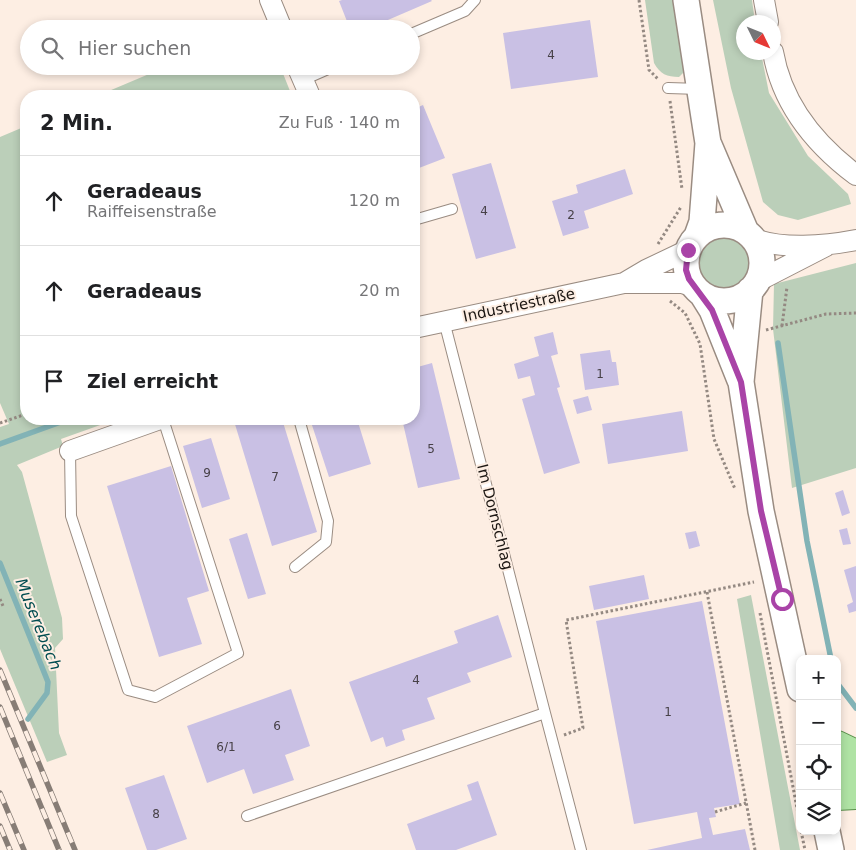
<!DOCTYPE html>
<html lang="de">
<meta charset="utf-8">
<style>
body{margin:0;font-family:"DejaVu Sans",sans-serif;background:#f6f6f6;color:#202124}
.controls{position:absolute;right:15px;bottom:15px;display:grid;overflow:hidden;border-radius:10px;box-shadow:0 2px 8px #0003}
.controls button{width:45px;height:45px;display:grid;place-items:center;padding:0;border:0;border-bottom:1px solid #e0e0e0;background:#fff;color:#202124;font:25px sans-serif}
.compass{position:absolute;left:736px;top:15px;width:45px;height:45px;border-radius:50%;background:#fff;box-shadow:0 2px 8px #0003;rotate:133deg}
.stop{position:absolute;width:15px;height:15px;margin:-11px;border:4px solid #a943a7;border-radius:50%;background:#fff}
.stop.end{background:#a943a7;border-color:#fff;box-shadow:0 1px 5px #0008}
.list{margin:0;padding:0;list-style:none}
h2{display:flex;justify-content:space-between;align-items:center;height:65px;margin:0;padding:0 20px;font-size:21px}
h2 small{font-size:16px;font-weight:400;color:#757577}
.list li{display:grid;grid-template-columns:32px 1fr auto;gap:15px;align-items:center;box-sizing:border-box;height:90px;padding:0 20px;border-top:1px solid #e0e0e0}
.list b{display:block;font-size:19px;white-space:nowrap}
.list p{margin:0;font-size:16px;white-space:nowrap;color:#757577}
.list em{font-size:16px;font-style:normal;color:#757577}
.icon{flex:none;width:28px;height:28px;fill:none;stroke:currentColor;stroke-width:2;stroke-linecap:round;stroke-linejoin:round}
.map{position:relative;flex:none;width:856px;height:850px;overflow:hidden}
.search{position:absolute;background:#fff;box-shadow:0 2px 8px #0003;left:20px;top:20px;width:400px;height:55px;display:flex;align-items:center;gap:12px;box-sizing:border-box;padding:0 18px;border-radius:28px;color:#757577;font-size:19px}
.panel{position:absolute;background:#fff;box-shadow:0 2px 8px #0003;left:20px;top:90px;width:400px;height:335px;border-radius:20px}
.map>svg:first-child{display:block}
.green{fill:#bbcfb9}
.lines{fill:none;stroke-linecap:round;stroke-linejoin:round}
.stream{stroke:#82b3b6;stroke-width:5.5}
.building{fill:#c9c0e4}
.service-casing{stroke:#9a8c82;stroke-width:12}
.minor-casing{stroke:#9a8c82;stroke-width:22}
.tertiary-casing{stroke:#9a8c82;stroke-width:28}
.primary-casing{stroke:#588f4a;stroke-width:30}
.path{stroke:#948982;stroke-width:3;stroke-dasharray:2.5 2.5;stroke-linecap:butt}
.service{stroke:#fff;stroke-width:10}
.minor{stroke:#fff;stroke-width:20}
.tertiary{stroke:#fff;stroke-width:25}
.primary{stroke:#afe3a4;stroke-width:28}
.rail-casing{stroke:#877d76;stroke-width:5.5}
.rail{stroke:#fdeee3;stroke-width:4;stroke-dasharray:11;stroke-linecap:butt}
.route{stroke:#a943a7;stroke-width:6}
.labels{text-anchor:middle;stroke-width:4;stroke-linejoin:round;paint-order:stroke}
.number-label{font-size:12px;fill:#474147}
.street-label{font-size:15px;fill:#1c1713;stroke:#fdeee3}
.water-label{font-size:16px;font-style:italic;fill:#004c50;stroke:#fdeee3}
</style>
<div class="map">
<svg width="856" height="850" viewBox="0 0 856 850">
<rect width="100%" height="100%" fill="#fdeee3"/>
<path class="green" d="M645 0H674L686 70 679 77C667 77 660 74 654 63Z
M713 0H752L755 22H744V52L761 53 769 93 808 156 848 194 851 204 798 220 778 215 763 202 731 88Z
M168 66H280L292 96H97Z
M26 126V419H117L61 439 63 446 17 465 22 472 62 618 63 639 55 648 59 733 67 755 47 762 0 649V427L9 424 0 403V137Z
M699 264a26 26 0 1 1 52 0a26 26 0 1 1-52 0Z
M856 263V468L792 488 773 329 774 284Z
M751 595 800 850H780L737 599Z"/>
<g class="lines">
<path class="stream" d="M778 343 807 541 831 659
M0 444 69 419
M0 563 48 682 47 693 28 719
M837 683 856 708"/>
</g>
<path class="building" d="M342 0H431L432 1 367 29H350L339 1Z
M590 20 598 77 511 89 503 33Z
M423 105 445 158 419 168 414 156V109Z
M491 163 516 248 476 259 452 174Z
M625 169 633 194 584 211 589 228 563 236 552 201 578 193 576 185Z
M553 332 558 354 551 356 560 387 557 388 580 463 544 474 522 399 535 395 530 376 518 379 514 364 539 356 534 337Z
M610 350 612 362H616L619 385 585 390 580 354Z
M432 363 460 479 418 488 402 419H414V368Z
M588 396 592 410 577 414 573 400Z
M682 411 688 451 608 464 602 424Z
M243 419H282L317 532 272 546 234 421Z
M310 419H357L371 464 329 477Z
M211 438 230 499 202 508 183 446Z
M171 466 209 591 187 598 202 644 159 657 107 486Z
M843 490 850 513 842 516 835 493Z
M847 528 851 544 843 545 839 530Z
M696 531 700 546 689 549 685 533Z
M247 533 266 594 248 599 229 539Z
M856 566V611L849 613 847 605 853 602 844 570Z
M644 575 649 599 594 610 589 586Z
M702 601 740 804 714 808 716 817 709 818 713 835 745 829 750 850H647L702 838 697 812 634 824 596 621Z
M498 615 512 657 467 673 471 682 427 698 435 719 402 730 405 740 386 747 383 737 371 742 349 682 458 643 454 631Z
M291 689 310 746 285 755 294 780 253 794 244 769 207 783 187 726Z
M164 775 187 839 156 850H147L125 788Z
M478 781 497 835 456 850H416L407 824 472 800 467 785Z"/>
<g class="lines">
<defs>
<path id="service" d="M411 34 465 11 475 0
M303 80 335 66
M668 88 700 89
M414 220 452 209
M70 451 71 516 128 690 155 697 238 653 163 419
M295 567 326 542 328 521 299 419
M545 713 581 850
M247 816 545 713 444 321"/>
<path id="minor" d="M270 0 282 29
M764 0 768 22
M773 52C782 104 816 145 856 175
M297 66 310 96
M752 238C781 250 825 246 856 240
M756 282 826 246
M624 283 646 270 688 250
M414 328 624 283H682L695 287
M70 451 160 419"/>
<path id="tertiary" d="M686 0 708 143 702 222 697 236
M709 145 746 232
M686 263a38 38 0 1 1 76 0a38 38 0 1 1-76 0Z
M750 290 741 382 761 511 800 689
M702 294 712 310 740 380
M827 831 831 850"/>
<path id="primary" d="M837 745 856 754
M837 781 846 775 856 772
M837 796 856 795"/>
</defs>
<use href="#service" class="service-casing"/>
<use href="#minor" class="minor-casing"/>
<use href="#tertiary" class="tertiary-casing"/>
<use href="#primary" class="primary-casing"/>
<path class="path" d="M639 0 649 70 658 79
M670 101 682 189
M658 244 681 207
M670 301 685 313 700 344 714 439 735 489
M782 326 787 287
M766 330 826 314 856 313
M0 423 26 414
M707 592 755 850
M0 599 3 606
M760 613 800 824
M564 735 583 728 566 620 754 582
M715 812 746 803
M801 831 805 850"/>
<use href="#service" class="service"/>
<use href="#minor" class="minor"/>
<use href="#tertiary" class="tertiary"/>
<use href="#primary" class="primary"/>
<defs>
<path id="rail" d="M0 670 75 850
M0 707 59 850
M0 793 24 850
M0 826 10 850"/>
</defs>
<use href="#rail" class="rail-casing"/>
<use href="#rail" class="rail"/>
</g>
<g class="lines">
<path class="route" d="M688 250 686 270 689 279 712 310 741 382 761 511 782 599"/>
</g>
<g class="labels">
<g class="number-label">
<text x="551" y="59">4</text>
<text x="484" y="215">4</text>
<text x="571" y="219">2</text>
<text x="600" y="378">1</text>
<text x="431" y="453">5</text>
<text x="207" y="477">9</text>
<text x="275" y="481">7</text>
<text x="416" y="684">4</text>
<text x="668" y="716">1</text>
<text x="277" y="730">6</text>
<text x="226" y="751">6/1</text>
<text x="156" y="818">8</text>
</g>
<g class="street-label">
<text transform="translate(519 305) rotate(-12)" y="5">Industriestraße</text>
<text transform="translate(495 517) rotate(76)" y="5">Im Dornschlag</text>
</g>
<g class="water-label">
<text transform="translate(39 624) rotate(68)" y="6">Muserebach</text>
</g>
</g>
</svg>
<div class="controls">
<button>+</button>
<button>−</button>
<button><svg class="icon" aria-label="locate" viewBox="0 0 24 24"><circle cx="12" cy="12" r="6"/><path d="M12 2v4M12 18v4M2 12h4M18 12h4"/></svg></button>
<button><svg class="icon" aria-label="layers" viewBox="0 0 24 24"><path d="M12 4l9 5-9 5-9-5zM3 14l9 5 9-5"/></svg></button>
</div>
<svg class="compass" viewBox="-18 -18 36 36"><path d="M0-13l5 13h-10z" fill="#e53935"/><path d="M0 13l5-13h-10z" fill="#757577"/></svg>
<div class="stop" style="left:782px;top:599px"></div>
<div class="stop end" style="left:688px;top:250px"></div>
<div class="search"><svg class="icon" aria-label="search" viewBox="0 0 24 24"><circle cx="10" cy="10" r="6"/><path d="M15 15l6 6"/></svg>Hier suchen</div>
<section class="panel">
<h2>2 Min.<small>Zu Fuß · 140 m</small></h2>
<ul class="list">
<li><svg class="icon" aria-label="ahead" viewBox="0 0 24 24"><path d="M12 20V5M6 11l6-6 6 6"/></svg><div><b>Geradeaus</b><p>Raiffeisenstraße</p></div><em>120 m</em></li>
<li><svg class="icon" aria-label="ahead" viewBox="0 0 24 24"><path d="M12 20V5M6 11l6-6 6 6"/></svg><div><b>Geradeaus</b></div><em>20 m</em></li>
<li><svg class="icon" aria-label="arrive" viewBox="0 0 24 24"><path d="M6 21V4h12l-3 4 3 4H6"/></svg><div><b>Ziel erreicht</b></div></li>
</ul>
</section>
</div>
